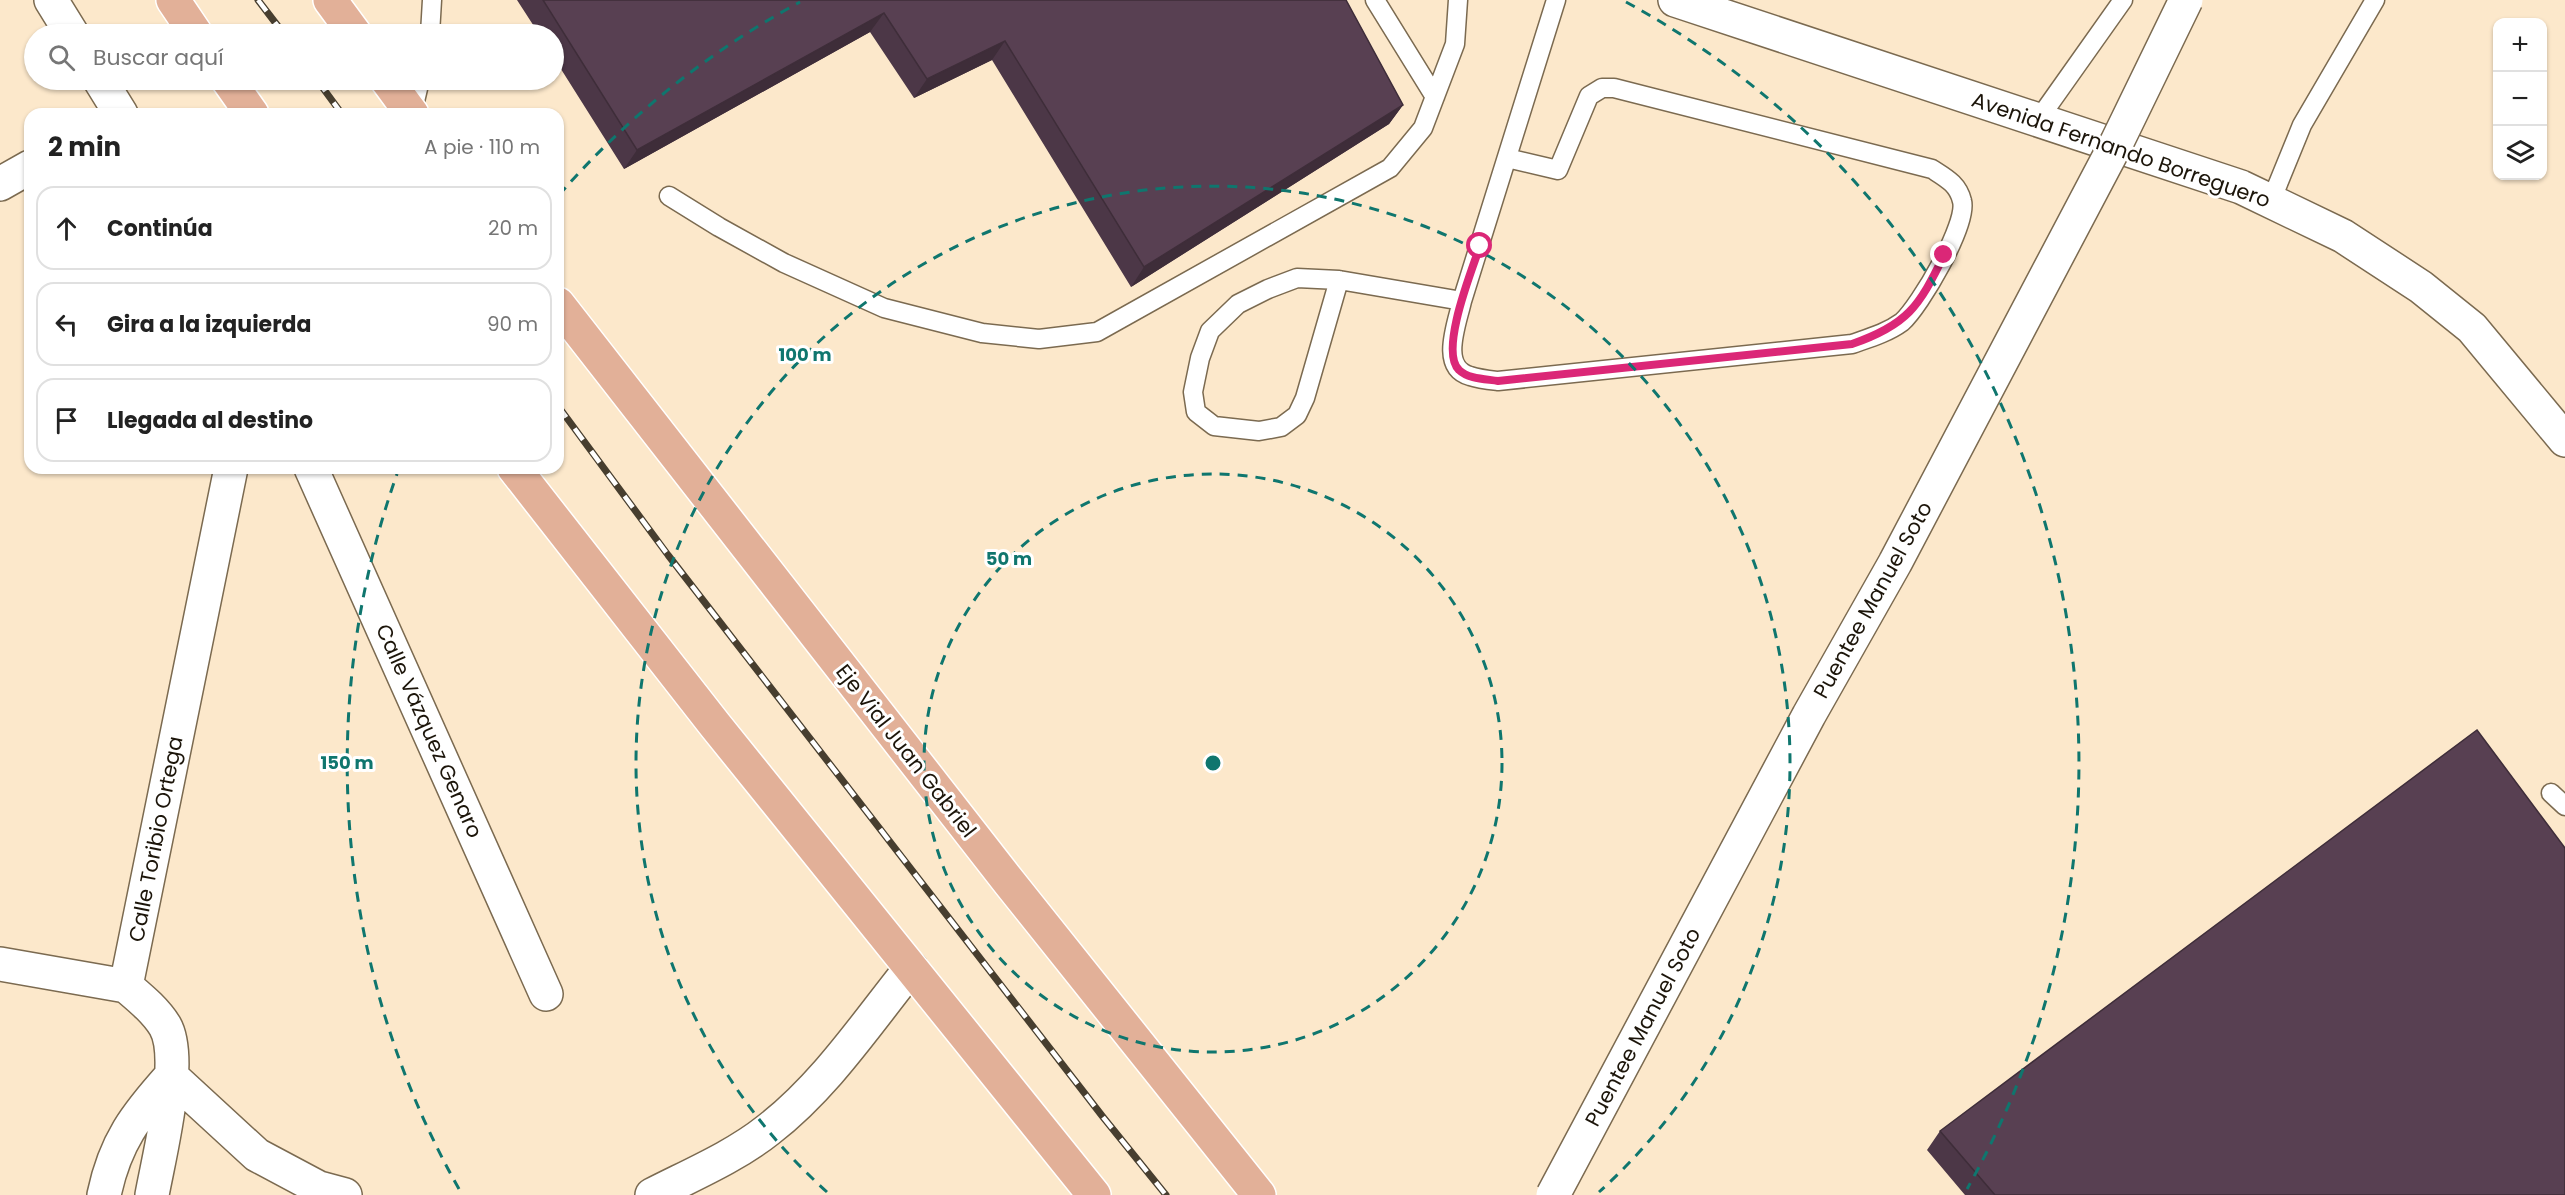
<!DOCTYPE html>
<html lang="es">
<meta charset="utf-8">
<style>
body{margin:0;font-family:Poppins,sans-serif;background:#f6f6f6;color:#222}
.controls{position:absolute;right:18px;top:18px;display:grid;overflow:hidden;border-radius:12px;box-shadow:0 2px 4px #0004}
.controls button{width:54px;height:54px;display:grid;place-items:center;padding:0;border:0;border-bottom:2px solid #e0e0e0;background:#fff;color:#222;font:30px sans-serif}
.stop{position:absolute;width:18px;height:18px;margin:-14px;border:4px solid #db2777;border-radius:50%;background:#fff}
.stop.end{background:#db2777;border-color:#fff;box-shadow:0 2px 6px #0008}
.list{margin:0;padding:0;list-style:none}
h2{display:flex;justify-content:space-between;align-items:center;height:78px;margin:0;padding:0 24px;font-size:26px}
h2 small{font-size:20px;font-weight:400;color:#767676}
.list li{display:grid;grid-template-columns:39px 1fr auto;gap:18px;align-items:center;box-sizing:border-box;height:84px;margin:0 12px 12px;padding:0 12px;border:2px solid #e0e0e0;border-radius:18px}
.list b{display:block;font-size:22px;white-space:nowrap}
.list em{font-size:20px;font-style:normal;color:#767676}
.icon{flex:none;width:33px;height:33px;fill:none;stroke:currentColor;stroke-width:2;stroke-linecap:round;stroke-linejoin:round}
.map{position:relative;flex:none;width:2565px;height:1195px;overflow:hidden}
.search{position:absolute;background:#fff;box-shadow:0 2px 4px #0004;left:24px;top:24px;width:540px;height:66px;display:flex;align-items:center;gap:15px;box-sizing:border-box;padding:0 21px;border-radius:33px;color:#767676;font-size:22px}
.panel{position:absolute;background:#fff;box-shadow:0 2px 4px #0004;left:24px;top:108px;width:540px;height:366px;border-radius:18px}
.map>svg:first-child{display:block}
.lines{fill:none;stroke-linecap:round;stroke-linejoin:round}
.service-casing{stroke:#7b6a50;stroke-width:21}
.minor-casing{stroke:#7b6a50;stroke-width:36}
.secondary-casing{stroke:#7b6a50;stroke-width:36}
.primary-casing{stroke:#fff;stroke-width:36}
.service{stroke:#fff;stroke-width:18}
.minor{stroke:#fff;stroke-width:33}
.secondary{stroke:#fff;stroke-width:33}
.primary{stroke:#e2b098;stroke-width:33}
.rail-casing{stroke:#473e2f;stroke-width:7}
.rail{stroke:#fff;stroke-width:4.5;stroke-dasharray:14;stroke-linecap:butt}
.minor-bridge-casing{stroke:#7b6a50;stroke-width:36;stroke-linecap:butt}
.minor-bridge{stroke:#fff;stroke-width:33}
.wall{fill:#4c3747}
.shaded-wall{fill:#3e2d39}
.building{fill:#584052;stroke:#3e2d39;stroke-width:1.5}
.route{stroke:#db2777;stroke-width:8}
.ring{fill:none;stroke:#0f766e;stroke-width:3;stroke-dasharray:10 8}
.labels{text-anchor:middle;stroke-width:6;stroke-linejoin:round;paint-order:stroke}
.street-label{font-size:21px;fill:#1c150a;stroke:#fff}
.centre{fill:#0f766e;stroke:#fff;stroke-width:3}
.ring-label{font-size:18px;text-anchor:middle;font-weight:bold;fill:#0f766e;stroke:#fff;stroke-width:6;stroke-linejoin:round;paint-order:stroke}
</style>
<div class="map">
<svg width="2565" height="1195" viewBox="0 0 2565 1195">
<rect width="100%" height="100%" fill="#fce8cb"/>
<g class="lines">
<defs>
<path id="service" d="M1375 0 1435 97
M430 34 432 0
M412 114 420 80
M2038 120 2123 0
M1507 158 1558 170 1589 96 1602 88H1614L1932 169C1946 178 1958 184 1962 201 1968 224 1920 306 1902 322 1887 333 1869 338 1852 344L1498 381C1489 380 1479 379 1470 376 1439 367 1457 324 1462 301L1556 0
M669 196 719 227 784 263 884 308 982 333 1039 339 1097 332 1390 168 1423 128 1455 44 1458 0
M2271 201 2302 125 2375 0
M1339 280 1305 398 1297 415 1281 427 1259 431 1214 426 1196 412 1193 392 1200 358 1210 331 1238 304 1268 289 1297 278 1339 280 1462 301
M2551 793 2565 806"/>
<path id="minor" d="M51 0 72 34
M100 80 121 114
M0 184 30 167
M311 468 546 994
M0 964 126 986
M126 986 231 468
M126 986C140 998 155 1010 165 1026 184 1059 159 1156 152 1195
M171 1076 257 1155 319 1188 345 1195
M104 1195C115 1142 136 1115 171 1076
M652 1195C691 1175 734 1157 768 1130 825 1086 866 1024 911 968"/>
<path id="secondary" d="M1675 0 2241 187 2343 236 2421 287 2472 328 2565 440"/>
<path id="primary" d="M173 0 196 34
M330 0 355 34
M228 80 252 114
M387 80 412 114
M558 304 1009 882 1259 1195
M514 468 715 725 1094 1195"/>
</defs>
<use href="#service" class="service-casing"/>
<use href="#minor" class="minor-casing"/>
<use href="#secondary" class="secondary-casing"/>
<use href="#primary" class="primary-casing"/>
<use href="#service" class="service"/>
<use href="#minor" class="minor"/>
<use href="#secondary" class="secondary"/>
<use href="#primary" class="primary"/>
<defs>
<path id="rail" d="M258 0 284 34
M317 80 342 114
M558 406 668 555 1103 1117 1166 1195"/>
</defs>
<use href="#rail" class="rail-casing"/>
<use href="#rail" class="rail"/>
<defs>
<path id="minor-bridge" d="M1553 1195 1809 715 1895 563 2117 142 2186 0"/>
</defs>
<use href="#minor-bridge" class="minor-bridge-casing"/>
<use href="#minor-bridge" class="minor-bridge"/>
</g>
<path class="wall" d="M517 0H1346L1403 105 1389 124 1131 287 992 60 914 98 870 32 624 169 554 58V34H539Z
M1940 1131 2565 1195H1965L1927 1150Z"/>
<path class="shaded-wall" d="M884 13 870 32 624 169 637 150Z
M1005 41 992 60 914 98 927 79Z
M1403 105 1389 124 1131 287 1144 267Z"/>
<path class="building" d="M543 0H1346L1403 105 1144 267 1005 41 927 79 884 13 637 150Z
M2477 730 2565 848V1195H1995L1940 1131Z"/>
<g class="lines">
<path class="route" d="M1480 246C1472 270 1439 351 1459 370 1468 379 1486 379 1498 381L1852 344C1907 325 1919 307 1944 255"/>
</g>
<g class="ring">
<circle cx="1213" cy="763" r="289"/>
<path d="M827 1192A577 577 0 1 1 1599 1192"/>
<path d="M459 1189A866 866 0 0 1 397 474M559 195A866 866 0 0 1 800 2M1626 2A866 866 0 0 1 1967 1189"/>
</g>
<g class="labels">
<g class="street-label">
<text transform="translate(2121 150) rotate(19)" y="7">Avenida Fernando Borreguero</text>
<text transform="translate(1873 600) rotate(-61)" y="7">Puentee Manuel Soto</text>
<text transform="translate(429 731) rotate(66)" y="7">Calle Vázquez Genaro</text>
<text transform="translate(906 751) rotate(52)" y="7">Eje Vial Juan Gabriel</text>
<text transform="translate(156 839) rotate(-79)" y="7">Calle Toribio Ortega</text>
<text transform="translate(1643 1027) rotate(-62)" y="7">Puentee Manuel Soto</text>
</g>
</g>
<circle cx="1213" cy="763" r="9" class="centre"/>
<g class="ring-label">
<text x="805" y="361">100 m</text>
<text x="1009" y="565">50 m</text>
<text x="347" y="769">150 m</text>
</g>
</svg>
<div class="controls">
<button>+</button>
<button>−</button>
<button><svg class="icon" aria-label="layers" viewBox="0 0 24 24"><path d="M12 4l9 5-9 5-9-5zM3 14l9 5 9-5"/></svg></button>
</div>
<div class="stop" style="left:1480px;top:246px"></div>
<div class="stop end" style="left:1944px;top:255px"></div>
<div class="search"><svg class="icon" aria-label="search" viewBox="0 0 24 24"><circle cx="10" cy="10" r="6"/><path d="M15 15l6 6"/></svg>Buscar aquí</div>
<section class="panel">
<h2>2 min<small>A pie · 110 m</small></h2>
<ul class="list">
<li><svg class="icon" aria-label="ahead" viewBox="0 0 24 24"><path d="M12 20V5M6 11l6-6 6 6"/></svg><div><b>Continúa</b></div><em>20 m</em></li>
<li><svg class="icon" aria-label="left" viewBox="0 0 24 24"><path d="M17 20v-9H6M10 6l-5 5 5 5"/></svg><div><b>Gira a la izquierda</b></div><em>90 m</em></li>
<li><svg class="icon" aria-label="arrive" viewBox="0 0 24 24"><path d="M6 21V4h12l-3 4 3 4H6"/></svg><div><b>Llegada al destino</b></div></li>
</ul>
</section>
</div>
